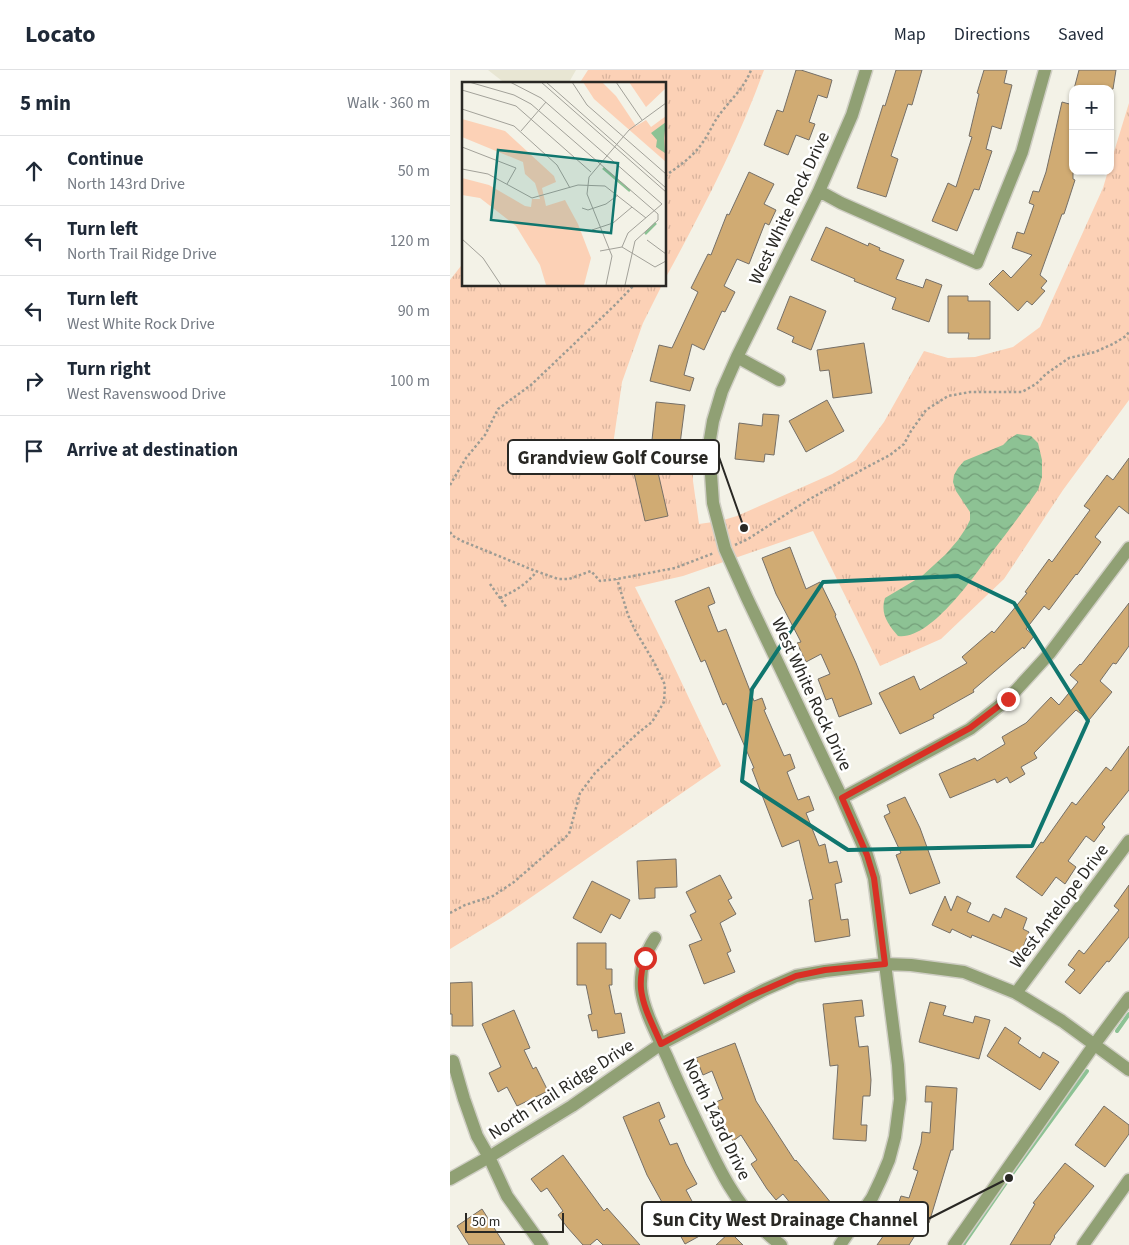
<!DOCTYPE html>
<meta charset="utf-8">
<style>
body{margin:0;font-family:"Source Sans 3",sans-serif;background:#f6f6f7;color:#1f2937}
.controls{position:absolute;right:15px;top:15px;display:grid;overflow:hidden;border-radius:10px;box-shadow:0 1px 4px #0004}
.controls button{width:45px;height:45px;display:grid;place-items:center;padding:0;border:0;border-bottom:1px solid #e0e1e3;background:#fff;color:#1f2937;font:25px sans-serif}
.scale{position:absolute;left:15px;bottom:12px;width:99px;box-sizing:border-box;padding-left:5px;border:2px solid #292824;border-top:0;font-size:14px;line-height:18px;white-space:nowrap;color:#292824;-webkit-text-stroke:4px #fff;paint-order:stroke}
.stop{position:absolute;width:15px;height:15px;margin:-11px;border:4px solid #d93025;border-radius:50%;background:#fff}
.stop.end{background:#d93025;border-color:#fff;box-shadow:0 1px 5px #0008}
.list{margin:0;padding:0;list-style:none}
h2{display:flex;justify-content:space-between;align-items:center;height:65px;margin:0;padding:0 20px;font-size:21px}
h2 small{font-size:16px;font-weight:400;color:#747a83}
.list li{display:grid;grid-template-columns:32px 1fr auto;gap:15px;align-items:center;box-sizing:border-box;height:70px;padding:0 20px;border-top:1px solid #e0e1e3}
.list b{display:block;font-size:19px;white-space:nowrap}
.list p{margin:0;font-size:16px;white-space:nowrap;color:#747a83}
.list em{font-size:16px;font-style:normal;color:#747a83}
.icon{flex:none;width:28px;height:28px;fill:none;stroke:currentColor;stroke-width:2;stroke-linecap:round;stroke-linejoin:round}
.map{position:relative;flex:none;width:679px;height:1175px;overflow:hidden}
header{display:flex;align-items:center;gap:30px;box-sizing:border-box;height:70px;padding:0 25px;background:#fff;border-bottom:1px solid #e0e1e3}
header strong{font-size:24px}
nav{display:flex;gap:28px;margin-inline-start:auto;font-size:18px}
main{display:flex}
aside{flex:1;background:#fff}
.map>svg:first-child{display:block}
.built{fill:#e8e6d3}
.grass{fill:url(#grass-tufts)}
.water{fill:url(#water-waves)}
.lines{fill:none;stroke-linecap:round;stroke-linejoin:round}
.stream{stroke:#8dc294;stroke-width:4}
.building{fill:#d0ab73;stroke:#756f67}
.minor-casing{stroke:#cfcec4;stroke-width:15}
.path{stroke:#9d9c94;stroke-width:2.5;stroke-dasharray:2.5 2.5;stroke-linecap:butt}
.minor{stroke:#90a074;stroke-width:12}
.route{stroke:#d93025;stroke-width:6}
.marked{fill:none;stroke:#0f766e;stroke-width:4;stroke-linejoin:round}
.labels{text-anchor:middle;stroke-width:5;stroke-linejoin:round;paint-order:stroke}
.street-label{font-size:18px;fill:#292824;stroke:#fff}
.inset-river{fill:none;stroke:#8dc294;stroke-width:2.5}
.inset-road{fill:none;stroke:#a2a199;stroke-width:1}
.view{fill:#0f766e;fill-opacity:0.15;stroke:#0f766e;stroke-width:2.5}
.inset-edge{fill:none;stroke:#292824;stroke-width:2.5}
.leader{fill:none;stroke:#292824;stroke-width:2}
.callout-dot{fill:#292824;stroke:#fff;stroke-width:2}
.callout{fill:#fff;stroke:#292824;stroke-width:2}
.callout-label{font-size:19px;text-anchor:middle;font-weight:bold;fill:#292824}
</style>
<header>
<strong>Locato</strong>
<nav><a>Map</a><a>Directions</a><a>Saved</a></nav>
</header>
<main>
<aside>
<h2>5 min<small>Walk · 360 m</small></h2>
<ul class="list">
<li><svg class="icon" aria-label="ahead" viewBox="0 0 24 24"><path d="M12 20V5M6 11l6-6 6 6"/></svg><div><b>Continue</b><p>North 143rd Drive</p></div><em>50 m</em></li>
<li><svg class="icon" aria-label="left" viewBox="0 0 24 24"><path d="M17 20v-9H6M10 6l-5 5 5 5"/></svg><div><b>Turn left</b><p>North Trail Ridge Drive</p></div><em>120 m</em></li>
<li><svg class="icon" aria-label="left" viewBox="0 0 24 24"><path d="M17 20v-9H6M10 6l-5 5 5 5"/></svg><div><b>Turn left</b><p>West White Rock Drive</p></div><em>90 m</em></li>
<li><svg class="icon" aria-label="right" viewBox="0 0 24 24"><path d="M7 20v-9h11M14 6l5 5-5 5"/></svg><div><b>Turn right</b><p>West Ravenswood Drive</p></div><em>100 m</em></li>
<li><svg class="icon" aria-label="arrive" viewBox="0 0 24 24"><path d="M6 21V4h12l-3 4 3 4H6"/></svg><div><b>Arrive at destination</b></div></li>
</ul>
</aside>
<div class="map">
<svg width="679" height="1175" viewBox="0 0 679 1175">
<defs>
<pattern id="grass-tufts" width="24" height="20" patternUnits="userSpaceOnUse" patternTransform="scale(1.25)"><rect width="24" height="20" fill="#fcd1b6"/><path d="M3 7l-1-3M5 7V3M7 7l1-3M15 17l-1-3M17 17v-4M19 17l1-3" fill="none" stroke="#d8b39c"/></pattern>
<pattern id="water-waves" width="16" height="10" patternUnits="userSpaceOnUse" patternTransform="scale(1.25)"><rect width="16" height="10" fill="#8dc294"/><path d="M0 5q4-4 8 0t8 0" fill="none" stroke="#739e79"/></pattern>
</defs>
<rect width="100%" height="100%" fill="#f3f2e7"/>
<path class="built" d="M38 0H126L118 14H56Z"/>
<path class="grass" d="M138 0H314C288 72 252 141 215 209V14H129Z
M679 33V330L613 420 554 509 491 569 430 596 363 461 233 506 185 517 212 571 271 696 51 848 0 879V210L14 192V215H212L193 253 172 312 163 375 243 380V411L249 454 270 451 287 446 382 404 406 390 434 352 474 281 498 288 525 287 563 277 590 257 653 118 658 101H660V95Z"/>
<path class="water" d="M567 364 581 366 588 373 592 390V407L588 420C573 441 558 462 542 482 525 505 480 571 448 566 438 554 430 544 435 528L472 506 496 484 508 470 516 458 520 450V442L506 421 503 412 504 405 508 398 514 391 553 375 559 369Z"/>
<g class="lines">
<path class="stream" d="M667 961 679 944
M513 1175 559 1108 637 1001"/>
</g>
<path class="building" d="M346 0H351L382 10 377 28 368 25 359 52 365 54 359 70 346 65 338 85 314 75 327 40 333 42Z
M446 0H472L462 35 458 34 441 86 448 89 436 127 407 118 433 35 435 36Z
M534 0H557L554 13 562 15 551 59 542 56 536 79 542 81 529 120 524 119 507 161 482 151 498 113 506 117 522 67 519 66 529 24 527 23Z
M629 0H666L663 19H624Z
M612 32 623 35V109L625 110 614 144H612L590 205 597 211 591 218 595 221 582 235 577 231 568 241 539 214 553 200 561 208 582 185 562 178 567 162 574 164 584 135 579 133 583 121 589 122 596 102Z
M299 102 324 114 314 134 326 140 319 155 315 153 299 194 287 189 274 216 285 222 275 242 272 241 254 280 242 274 234 305 244 308 240 321 200 311 209 275 222 278 248 222 241 218 258 184 261 185 277 144 279 145Z
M376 157 418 176 419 173 430 178 429 180 454 190 446 209 473 218 476 209 492 215 479 252 442 239 446 228 404 211 405 209 361 190Z
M340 226 376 241 361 280 342 272 344 267 327 259Z
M498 226H518V231H540V269H518L519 263H498Z
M414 273 422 323 383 328 379 300 370 301 367 280Z
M377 330 394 361 356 382 339 351Z
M206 332 235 335 230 374 202 370Z
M313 344 329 345 324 385 315 384 314 392 285 389 289 353 312 356Z
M679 388V444L669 436 645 467 651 472 627 505 626 504 599 540 594 536 576 559 584 566 574 579 573 577 523 620 524 622 483 645 484 648 450 664 429 623 464 606 470 620 517 593 512 587 542 561 544 563 577 523 575 522 599 489 602 492 640 440 634 436 657 405 663 410Z
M207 398 218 446 195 451 184 403Z
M340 477 356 519 370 512 386 545 385 546 406 593 422 634 389 647 382 628 376 630 368 609 380 604 371 584 356 592 347 573 351 572 326 524 312 488Z
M259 517 265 533 258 536 268 562 276 559 304 631 312 628 316 639 314 640 334 686 340 684 345 698 337 702 348 730 359 726 364 740 356 743 369 776 375 774 379 793 387 791 392 812 385 814 391 850 398 849 400 866 365 872 359 830 363 829 349 770 332 777 302 699 304 698 276 633 273 635 255 590 251 592 239 564 225 531Z
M679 533V576L666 594 663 593 650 611 662 622 639 650 626 640 584 683 587 688 571 697 575 704 560 713 557 707 547 713 545 709 500 728 489 704 525 688 527 691 555 674 552 667 576 653 601 627 609 635 628 612 620 605 630 594 631 595Z
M679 676V720L652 754 655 757 644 772 636 766 618 791 626 797 615 814 606 807 592 826 566 807 591 772 593 773 622 732 626 735 656 697 661 701Z
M455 727 470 758 490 813 460 824 446 785 451 783 434 746 440 743 437 735Z
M226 789 227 817 205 818V828L189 829 187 791Z
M270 805 282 828 278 830 286 844 270 853 281 881 277 883 285 902 254 914 239 875 252 870 240 845 246 842 236 822Z
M142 811 180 830 170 849 161 844 151 863 123 848Z
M679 815V867L659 892 657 891 630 924 615 912 625 900 618 895 629 880 634 884 669 840 664 836Z
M495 826 501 841 507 826 521 833 517 842 539 852 543 844 551 848 555 838 577 848 573 859 579 862 570 885 522 865 521 868 502 859 500 863 482 855Z
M127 873H156V899H162V915H159L165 944 171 943 175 963 148 968 147 960 142 961 138 945 142 944 136 915H127Z
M22 912 23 956H2V944H0V913Z
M412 930 414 946 405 947 409 977 418 976 421 1010 420 1026H413L411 1055H417L416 1071 383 1069 388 995 380 996 373 934Z
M480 932 496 936 493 945 523 953 525 946 540 950 529 989 469 972Z
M64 940 80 978 74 980 83 999 86 997 98 1021 67 1036 57 1017 48 1022 39 1003 51 997 32 954Z
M555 957 571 968 568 973 590 988 593 982 609 992 590 1020 537 986Z
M285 973 306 1031 345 1091 346 1090 386 1139 357 1164 348 1152 352 1148 333 1124 326 1130 317 1119 301 1094 307 1090 291 1065 283 1071 273 1056 275 1055 266 1032 273 1029 262 1001 253 1005 246 988Z
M476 1016 507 1018 503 1080H501L479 1153 474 1151 459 1175H427L436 1162 431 1159 440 1144 444 1147 451 1126 459 1128 468 1101 463 1099 471 1073 472 1062 480 1063 482 1032H475Z
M209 1032 215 1047 209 1050 220 1075 227 1073 236 1094 247 1114 236 1120 250 1146 265 1138 273 1153 235 1174 197 1105 173 1047Z
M654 1036 679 1055V1064L655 1097 625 1075Z
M113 1085 154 1141 157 1138 190 1175H153L147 1169 140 1175H133L117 1157 108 1145 113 1141 97 1118 91 1122 81 1109Z
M615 1093 644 1116 604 1166 605 1167 600 1175H560L585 1134 583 1133Z
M32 1139 55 1175H19L7 1156Z
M280 1162 293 1175H266Z"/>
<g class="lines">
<defs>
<path id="minor" d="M369 121 391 133 527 193 572 82 595 0
M287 287 329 310
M392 728 520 659 558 629 600 583 679 478
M205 868C195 883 190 900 191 918 193 940 209 969 218 989 229 1015 241 1040 253 1065 269 1099 286 1134 314 1160 319 1166 325 1170 331 1175
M566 923 679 771
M3 991 14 1029 27 1066 39 1087 57 1126 92 1175
M0 1109 39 1087 122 1036 211 974 314 920 346 906 375 901 435 894 461 895 514 902 566 923 612 951 679 1000
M390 1175 422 1128 431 1109 439 1090 445 1067 450 1029 448 995 424 808 417 785 392 728 297 528 275 479 263 433 259 375 263 351 272 321 287 287 369 121 402 45 416 0
M504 1175 644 975 679 928
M633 1175 679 1110"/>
</defs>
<use href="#minor" class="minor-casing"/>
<path class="path" d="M215 106C229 96 243 87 253 72 258 65 262 56 267 48 278 32 294 19 301 0
M0 415 16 388 35 365 48 339 81 315 166 234 184 215
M0 462 3 466 12 471 83 500 108 509H119L141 501 150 511 167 509 225 498 264 483
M285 475 298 469 358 430 417 397 440 385 454 374 461 361 476 340 498 326 520 322H572L586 314 596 304 619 288 645 282 663 274 676 266 679 262
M40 514 57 538
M50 528C65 521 77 514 87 501
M0 843 15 835 43 826 64 812 119 764 130 723 145 703 188 663 202 652 214 632 215 615 205 594 185 560 178 545 167 509"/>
<use href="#minor" class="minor"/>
</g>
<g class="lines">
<path class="route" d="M195 888C192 898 190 908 191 919 193 938 204 957 211 974L296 928 346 906 375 900 435 894 424 808 417 785 392 728 520 658 558 629"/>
</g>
<path class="marked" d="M508 506 564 533 638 651 582 776 398 780 292 711 302 619 373 512Z"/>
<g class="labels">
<g class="street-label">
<text transform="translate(339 138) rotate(-65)" y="6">West White Rock Drive</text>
<text transform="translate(362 624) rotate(65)" y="6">West White Rock Drive</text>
<text transform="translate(609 836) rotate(-53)" y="6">West Antelope Drive</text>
<text transform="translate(111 1019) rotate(-33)" y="6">North Trail Ridge Drive</text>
<text transform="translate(267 1049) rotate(64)" y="6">North 143rd Drive</text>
</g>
</g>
<g transform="translate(12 12)">
<rect width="204" height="204" fill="#f3f2e7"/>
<path d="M121 0H140L154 14 174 44 184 38 189 45 204 34V80L132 17ZM167 0H204V6L184 25ZM0 37 43 49 92 94 94 100 80 106 84 124 103 118 116 142 129 176 122 203H84L78 183 54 144 18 116 0 113V96L27 103 63 124 69 125 70 117H78L73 101 63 92 61 80 0 55Z" fill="#fcd1b6"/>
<path d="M204 40 202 56 203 71 194 65 195 58 189 51Z" fill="#8dc294"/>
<path class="inset-river" d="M141 86 168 109M183 152 194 141"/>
<path class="inset-road" d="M7 0 52 13 69 22 196 132V138L173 159 163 203M48 0 79 16 200 122 166 151 160 165M79 0 204 110M84 0 204 106M110 0 125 23 204 92M154 0 180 38M0 8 54 24 129 90M0 27 52 44 95 83 108 106M59 49 84 20M0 65 54 86 45 102M0 87 26 92 70 116 116 103 143 104 184 136M120 126 126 128 144 122 156 113M130 148 151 141 170 125M0 157 21 176 39 203M185 158 204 172M138 169 160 165 193 185 204 179M144 203 150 174 125 112 127 95 167 48 204 21"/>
<path class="view" d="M36 68 156 81 149 151 29 138Z"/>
<rect width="204" height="204" class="inset-edge"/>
</g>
<path class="leader" d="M294 458L269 387M559 1108L478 1149"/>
<g class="callout-dot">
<circle cx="294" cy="458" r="5"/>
<circle cx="559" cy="1108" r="5"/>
</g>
<g class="callout">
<rect x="58" y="370" width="211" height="34" rx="5"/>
<rect x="192" y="1132" width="286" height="34" rx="5"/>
</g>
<g class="callout-label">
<text x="163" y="394">Grandview Golf Course</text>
<text x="335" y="1156">Sun City West Drainage Channel</text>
</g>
</svg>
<div class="controls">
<button>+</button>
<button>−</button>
</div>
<div class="scale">50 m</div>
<div class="stop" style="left:195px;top:888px"></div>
<div class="stop end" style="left:558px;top:629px"></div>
</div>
</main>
